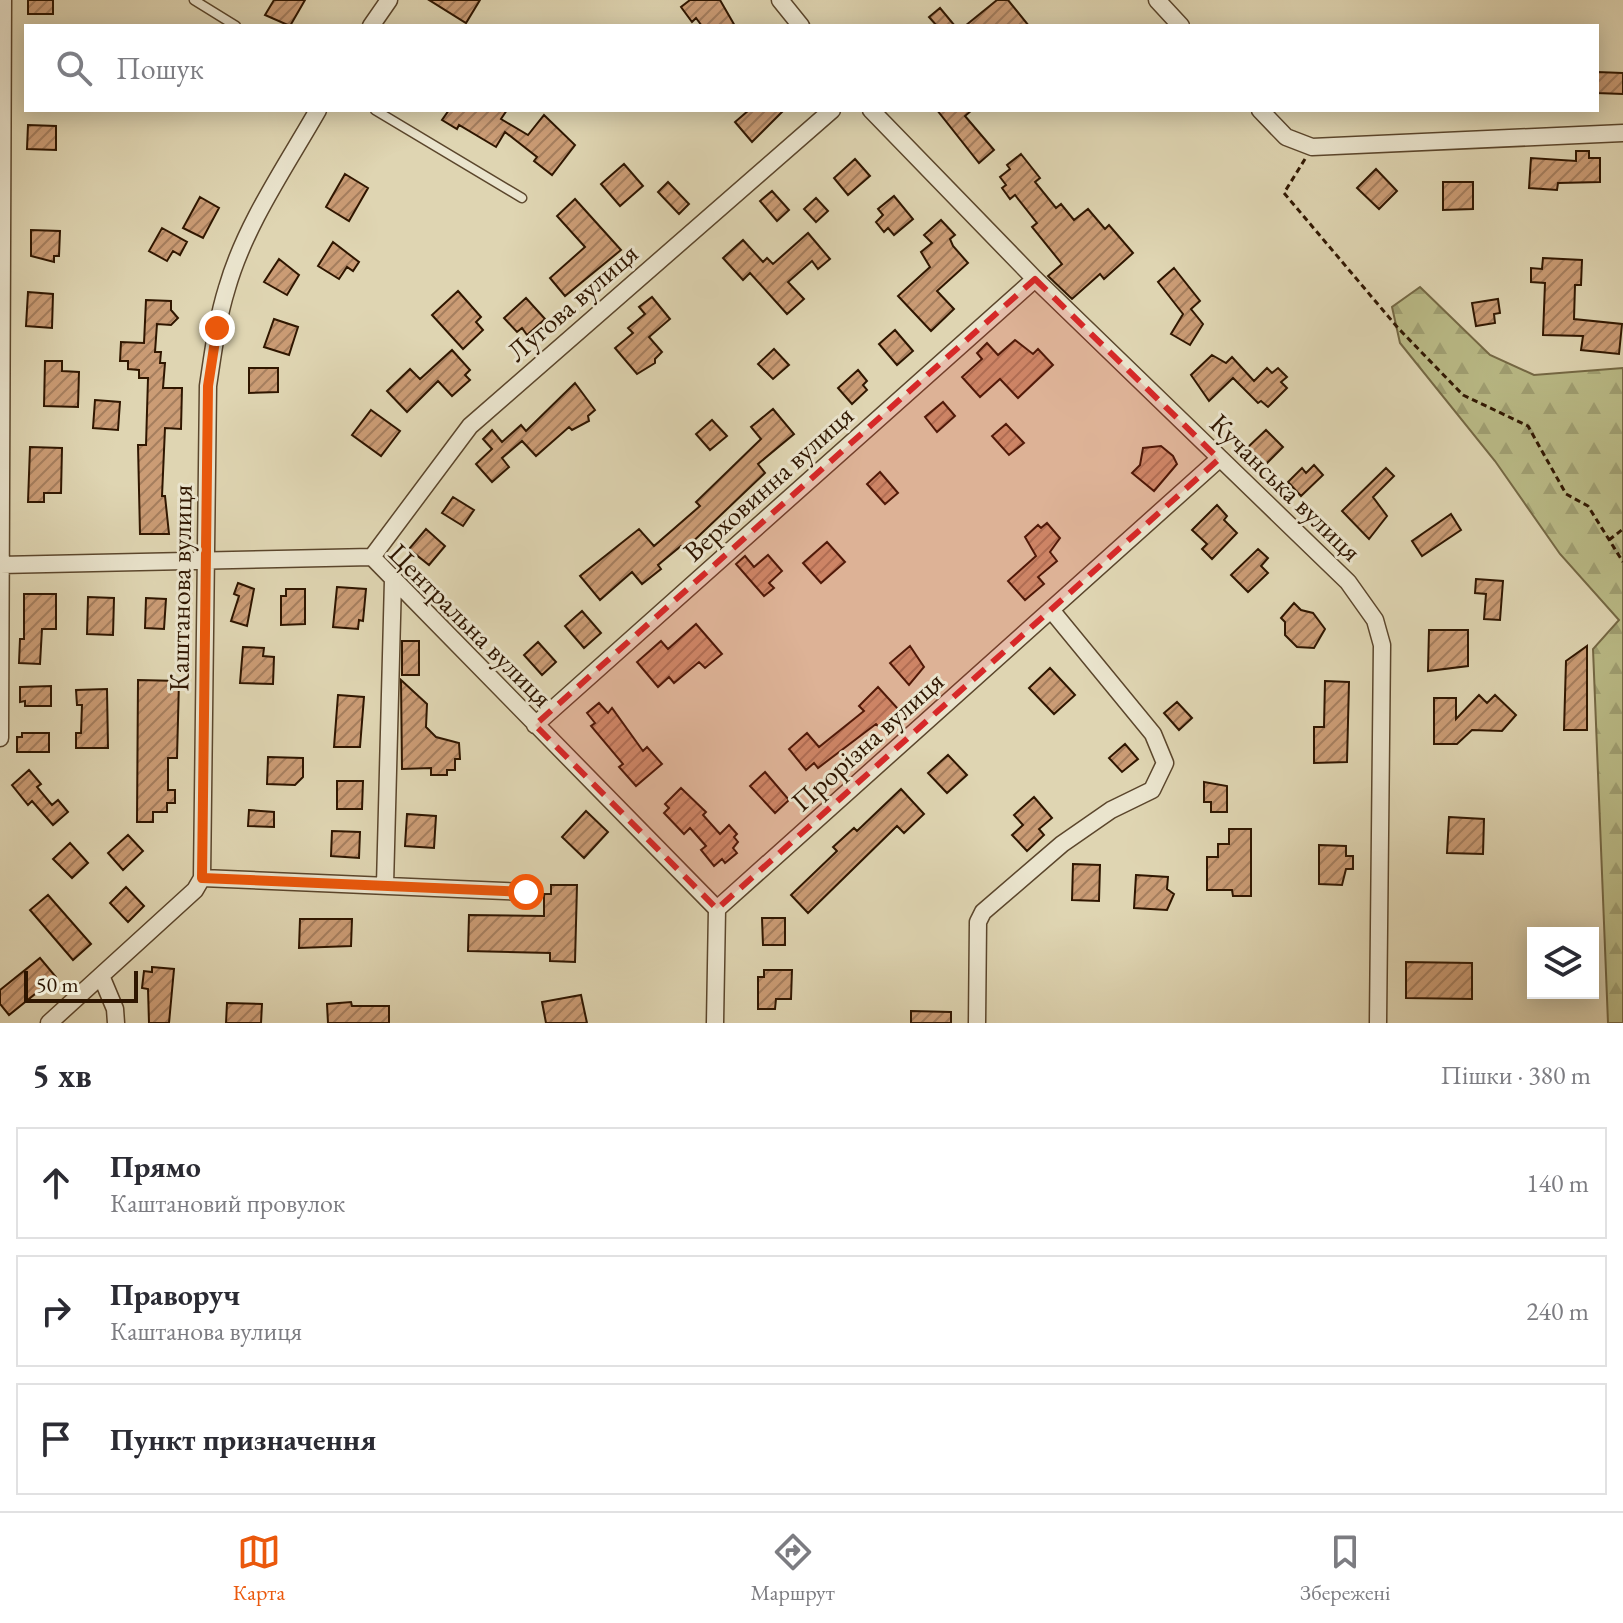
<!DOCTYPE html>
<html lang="uk">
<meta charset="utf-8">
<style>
body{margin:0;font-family:"EB Garamond",serif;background:#f7f7f7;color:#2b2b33}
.controls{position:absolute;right:24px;bottom:24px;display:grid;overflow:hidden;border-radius:0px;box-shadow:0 4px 20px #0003}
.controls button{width:72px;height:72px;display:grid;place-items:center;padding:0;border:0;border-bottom:2px solid #e1e1e2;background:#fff;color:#2b2b33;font:40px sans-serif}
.scale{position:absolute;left:24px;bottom:20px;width:114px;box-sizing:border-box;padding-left:8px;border:4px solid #2f1600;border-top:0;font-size:22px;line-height:28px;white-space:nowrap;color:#2f1600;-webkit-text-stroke:6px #eae4cd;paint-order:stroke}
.stop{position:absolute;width:24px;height:24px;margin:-18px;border:6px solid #ea580c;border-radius:50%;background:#fff}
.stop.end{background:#ea580c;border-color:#fff;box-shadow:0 2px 8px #0008}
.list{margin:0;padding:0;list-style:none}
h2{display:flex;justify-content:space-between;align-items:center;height:104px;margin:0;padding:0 32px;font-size:34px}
h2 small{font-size:26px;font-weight:400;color:#7c7c81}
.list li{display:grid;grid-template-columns:52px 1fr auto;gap:24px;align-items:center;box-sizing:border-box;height:112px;margin:0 16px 16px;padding:0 16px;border:2px solid #e1e1e2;border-radius:0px}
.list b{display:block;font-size:30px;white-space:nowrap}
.list p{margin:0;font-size:26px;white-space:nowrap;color:#7c7c81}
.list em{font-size:26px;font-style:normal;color:#7c7c81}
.icon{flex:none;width:44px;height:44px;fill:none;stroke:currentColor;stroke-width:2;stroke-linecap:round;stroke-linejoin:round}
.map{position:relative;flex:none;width:1623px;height:1023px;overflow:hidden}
.search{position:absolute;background:#fff;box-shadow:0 4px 20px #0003;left:24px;right:24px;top:24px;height:88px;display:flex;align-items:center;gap:20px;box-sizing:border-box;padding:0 28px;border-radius:0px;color:#7c7c81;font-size:30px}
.sheet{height:488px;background:#fff}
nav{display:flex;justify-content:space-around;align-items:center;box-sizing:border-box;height:112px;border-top:2px solid #e1e1e2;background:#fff;font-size:22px;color:#7c7c81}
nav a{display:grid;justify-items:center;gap:4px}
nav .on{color:#ea580c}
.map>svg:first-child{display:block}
.forest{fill:url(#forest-firs);stroke:#746844;stroke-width:2}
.building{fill:url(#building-hatch);stroke:#2f1600;stroke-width:2}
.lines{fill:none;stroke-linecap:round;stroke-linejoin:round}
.service-casing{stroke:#5b462c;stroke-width:11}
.minor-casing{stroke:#5b462c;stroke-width:19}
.path{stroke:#2f1600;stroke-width:3;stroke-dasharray:6 4;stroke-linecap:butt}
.service{stroke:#eae4cd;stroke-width:8}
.minor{stroke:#eae4cd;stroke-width:16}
.route{stroke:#ea580c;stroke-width:10}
.marked{fill:#d62828;fill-opacity:0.2;stroke:#d62828;stroke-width:6;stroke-dasharray:16 10;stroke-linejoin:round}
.labels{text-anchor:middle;stroke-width:6;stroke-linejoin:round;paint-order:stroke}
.street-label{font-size:28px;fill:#2f1600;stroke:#eae4cd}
</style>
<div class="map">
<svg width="1623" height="1023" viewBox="0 0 1623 1023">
<defs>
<pattern id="forest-firs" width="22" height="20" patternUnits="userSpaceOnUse" patternTransform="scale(2)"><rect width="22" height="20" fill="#babb87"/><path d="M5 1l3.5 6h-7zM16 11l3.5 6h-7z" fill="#a0a073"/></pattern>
<pattern id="building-hatch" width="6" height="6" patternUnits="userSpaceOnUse" patternTransform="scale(2)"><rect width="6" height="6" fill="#cb9c75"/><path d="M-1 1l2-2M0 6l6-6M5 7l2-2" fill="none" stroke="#a57e5e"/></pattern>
</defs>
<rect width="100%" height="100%" fill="#dfd5b2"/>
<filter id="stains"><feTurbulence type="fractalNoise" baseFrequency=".0025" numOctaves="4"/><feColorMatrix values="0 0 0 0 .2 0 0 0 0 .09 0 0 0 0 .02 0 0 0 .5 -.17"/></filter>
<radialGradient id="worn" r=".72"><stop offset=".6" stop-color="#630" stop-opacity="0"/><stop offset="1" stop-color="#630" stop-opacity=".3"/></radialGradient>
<path class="forest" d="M1420 287 1490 355 1534 375 1623 368V1023H1608L1593 649 1619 620 1560 554 1495 461 1400 343 1392 307Z"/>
<path class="building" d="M28 0H53V14H28Z
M274 0H305L290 26 265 15Z
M429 0H480L466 23Z
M690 0H720L735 26H702L696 18 692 22 681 7Z
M997 0H1008L1029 26H965Z
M940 8 955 26H937L929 17Z
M1597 72 1623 73V94L1597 93Z
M449 110H507L501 119 528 135 544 115 575 145 552 175 534 161 537 157 505 132 496 147 459 125 457 129 442 120Z
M749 110H784L752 142 735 122Z
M937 110H972L965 116 994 150 979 163Z
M28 125 56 126V150L27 149Z
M1576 151H1589V158H1600V182L1558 183 1557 190 1529 188 1531 158 1576 161Z
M1021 154 1040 178 1035 182 1056 208 1061 204 1074 220 1088 209 1105 229 1109 225 1133 253 1104 279 1100 274 1072 299 1048 276 1062 264 1032 227 1037 223 1015 195 1010 199 1002 188 1006 185 1000 177 1010 169 1007 165Z
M855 159 870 176 848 195 834 178Z
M624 164 643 186 620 206 601 184Z
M1376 169 1397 191 1379 209 1357 188Z
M345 174 368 188 349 221 326 207Z
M668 182 689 204 679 214 658 192Z
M1443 182H1473V209L1443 210Z
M772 191 789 210 777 221 760 201Z
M894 196 913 219 894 235 888 228 884 232 876 222 883 215 878 209Z
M200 197 219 208 203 238 183 228Z
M816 198 828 211 816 222 804 209Z
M575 199 621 250 565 296 550 278 585 247 557 216Z
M941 220 955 235 950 239 953 246 968 263 937 291 954 309 931 331 898 296 930 267 921 252 932 243 924 235Z
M162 228 187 242 180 255 173 251 167 261 149 251Z
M31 230 60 231 59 256H54V262L31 256Z
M808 233 830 259 818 269 812 261 788 282 804 299 787 314 750 273 743 280 723 258 743 240 763 262 767 258 773 264Z
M333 242 359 262 353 271 347 267 339 279 318 266Z
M1543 258 1582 260 1581 285H1575L1574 319 1622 324 1619 354 1581 350 1583 336 1543 335 1545 283 1531 282V268L1542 269Z
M279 259 299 275 287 295 264 282Z
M1174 268 1200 301 1191 309 1203 324 1190 345 1171 334 1183 314 1158 282Z
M458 291 481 317 476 322 483 330 463 349 432 315Z
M28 292 53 294 52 328 26 326Z
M652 297 670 319 649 337 662 352 655 359V363L637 374 615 348 633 333 628 328 645 314 639 307Z
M526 298 545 319 527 335 522 328 517 332 504 318Z
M1498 299 1500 313 1494 314 1495 323 1476 326 1472 303Z
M146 300 171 301V310L178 318 171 325 157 324 155 352H161L160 363H165L163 388H182L181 429 165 428 162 496H165L169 534H140L138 445H146L148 378H139V370L128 369V361H120L121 342 144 343Z
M274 319 298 327 289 355 264 347Z
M895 330 913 351 897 365 879 344Z
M1015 340 1033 354 1038 349 1053 365 1018 398 1000 379 980 397 962 377 982 359 977 353 987 343 998 355Z
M774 349 789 365 773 379 758 364Z
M452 350 470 370 465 375 470 380 452 396 438 381 407 412 387 391 410 369 420 379Z
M1212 355 1226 363 1232 357 1254 381 1267 368 1272 373 1278 368 1287 377 1281 382 1287 388 1268 407 1261 401 1258 403 1233 378 1209 401 1191 375Z
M45 361H62V371L79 372 78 407 44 406Z
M249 368H278V392L249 393Z
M858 370 867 381 863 385 867 390 852 404 838 388Z
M575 383 595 410 588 416 589 421 572 430 569 427 536 456 522 441 502 458 509 467 492 482 476 464 492 449 483 439 492 430 502 442 521 425 526 431Z
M95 400 120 402 118 430 93 428Z
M943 402 955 416 937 432 925 417Z
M773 409 794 434 758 464 765 473 684 550 681 546 658 565 661 569 642 584 632 572 600 600 580 576 639 529 654 546 700 506 696 502 761 439 751 427Z
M371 410 400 431 381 456 352 435Z
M712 420 727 436 710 450 696 434Z
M1006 424 1024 443 1009 455 992 436Z
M1266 430 1283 447 1265 465 1248 447Z
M1161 446 1173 456 1177 464 1154 491 1132 473 1140 465 1143 448Z
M30 447 62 448 61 493H44V502H28Z
M1314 465 1323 475 1301 496 1288 482 1302 468 1306 473Z
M1386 468 1394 476 1373 497 1387 516 1369 539 1342 511Z
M880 472 898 493 885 504 867 484Z
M453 497 474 510 463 526 442 513Z
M1217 505 1227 516 1224 520 1237 533 1212 559 1202 549 1207 544 1192 530Z
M1451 514 1461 530 1422 556 1412 541Z
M1047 523 1060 538 1050 552 1057 561 1038 577 1044 584 1025 600 1008 581 1036 556 1025 537 1038 525 1041 528Z
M426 529 445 546 429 565 409 549Z
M827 542 845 562 821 583 803 563Z
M1258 549 1268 558 1261 566 1268 573 1248 592 1231 575Z
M768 555 782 571 769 583 774 588 764 596 736 564 745 556 754 567Z
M1476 579 1503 581 1500 620 1484 619 1486 594 1475 593Z
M238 583 254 589 247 626 231 621 239 596 234 594Z
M337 587 366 589 363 621 359 620 358 629 333 627Z
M286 589H305V624L281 625V596H286Z
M24 594H56V629H42L40 664 19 663 20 639H24Z
M88 597 114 598 113 635 87 634Z
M146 598 166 599 164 629 145 628Z
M1294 603 1301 610 1313 613 1325 629 1314 648 1297 647 1285 635V622L1281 618Z
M582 611 601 633 584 648 565 626Z
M696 624 722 654 705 668 699 662 674 683 669 677 658 687 637 662 661 641 668 649Z
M1429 630H1468V666L1428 671Z
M402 641H419V675H402Z
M538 642 556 662 542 675 524 655Z
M910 646 924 667 909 685 890 663Z
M1587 646V730H1564L1566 661Z
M243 647 264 648 263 656 274 657 273 684 240 683Z
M1050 668 1075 695 1054 714 1029 688Z
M138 680 179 681 177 758H168V790H175V803H167V812H153V822H137Z
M401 680 427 704 426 727 436 737 459 743 460 759H455V770H447V775H431V768L402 769Z
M1325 681 1349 682 1347 762 1314 763V727H1324Z
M51 686V706H25V701L20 702V687Z
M878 687 898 709 879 727 876 724 818 768 814 763 806 770 789 749 807 733 819 747 864 711 859 706Z
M107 689 108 748H76V733H81L82 705H77L76 690Z
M338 695 364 697 360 747H334Z
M1479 695 1487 703 1495 695 1516 715 1502 731 1472 730 1457 744H1434V698H1456V719Z
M1177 702 1192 718 1179 730 1164 713Z
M599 703 608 713 612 708 643 751 647 747 662 764 636 786 619 767 623 764 591 726 595 723 587 713Z
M22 733H49V752H17V737H22Z
M1125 744 1138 759 1122 772 1109 758Z
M948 755 967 775 947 793 928 773Z
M268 757 303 758V777L295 785 267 784Z
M29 770 41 784 37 787 52 805 58 800 68 812 53 825 32 801 28 805 12 785Z
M765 772 789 800 775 813 750 786Z
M337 781H363L362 809H337Z
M1204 782 1227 786V812H1211V802H1204Z
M681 788 706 812 703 815 720 834 729 825 737 834 734 837 738 842 733 848 737 853 725 863 722 859 714 866 701 850 706 846 690 828 684 834 664 813 669 808 665 804Z
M901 789 924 814 904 833 897 826 808 913 791 895 837 851 833 847 854 828 857 831Z
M1034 797 1052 818 1039 829 1044 835 1027 851 1012 835 1023 825 1014 815Z
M249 810 274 812V827L248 826Z
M586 811 608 832 584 858 562 837Z
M407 814 436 816 434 848 405 846Z
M1449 817 1484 819 1483 854 1447 853Z
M1229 829H1251V896H1233L1232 890H1207V857H1218V844H1229Z
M332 831 360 832 359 858 331 856Z
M128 835 143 851 123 870 108 853Z
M70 843 88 863 72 878 53 859Z
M1319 845 1346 846V856H1353V869H1346L1342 885 1319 884Z
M1073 864 1100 865 1099 901 1072 900Z
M1136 875 1168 877 1167 889 1174 894 1167 910 1134 908Z
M551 885H577L575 962 550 961V953L468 951 469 915 544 916V894H551Z
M126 887 144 906 128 922 110 903Z
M48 895 91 944 73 960 30 910Z
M762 918H785V945H763Z
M300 919H352L351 946 299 948Z
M40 958 56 977 9 1015 0 1004V990Z
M1406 962 1472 963V999L1406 998Z
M152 967 174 969 169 1023H149L148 989 142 988 144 971 152 972Z
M764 970H792L791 999H776L775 1009H758V977H764Z
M581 995 587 1023H546L542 1002Z
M351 1002 352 1006H389V1023H328L327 1004Z
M227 1003 262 1004 261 1023H226Z
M911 1011 951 1012V1023H911Z"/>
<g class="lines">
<defs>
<path id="service" d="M194 0 236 26
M375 110 522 198"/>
<path id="minor" d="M780 0 801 26
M1157 0 1181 26
M371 26 389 0
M871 110 1035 279 1348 582 1375 620 1382 645 1378 1023
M1260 110 1286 137 1312 147 1623 133
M372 557 470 426 832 110
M0 565 372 557 717 909 715 1023
M535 725 1035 279
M0 738 3 0
M202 878 526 892
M385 885 393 580
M717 909 1219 459
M102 978 115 1009 116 1023
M49 1023 195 890 202 878 208 386C213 353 217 320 227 288 245 225 286 166 318 110
M977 1023 978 922 983 912 1062 844 1111 810 1152 790 1165 763 1153 734 1052 611"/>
</defs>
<use href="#service" class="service-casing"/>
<use href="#minor" class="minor-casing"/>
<path class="path" d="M1305 159 1284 193 1398 328 1463 395 1528 426 1566 494 1588 506 1623 562
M1609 540 1623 529"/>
<use href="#service" class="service"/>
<use href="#minor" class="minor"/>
</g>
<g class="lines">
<path class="route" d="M217 328 208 386 202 878 526 892"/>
</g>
<path class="marked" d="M1035 279 1219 459 717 909 535 725Z"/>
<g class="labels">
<g class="street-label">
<text transform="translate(572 302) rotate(-41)" y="10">Лугова вулиця</text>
<text transform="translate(768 483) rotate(-42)" y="10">Верховинна вулиця</text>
<text transform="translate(1286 487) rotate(44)" y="10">Кучанська вулиця</text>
<text transform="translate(180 588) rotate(-89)" y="10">Каштанова вулиця</text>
<text transform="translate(471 625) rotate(45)" y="10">Центральна вулиця</text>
<text transform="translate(867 741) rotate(-42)" y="10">Прорізна вулиця</text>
</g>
</g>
<rect width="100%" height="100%" filter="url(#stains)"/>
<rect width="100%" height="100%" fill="url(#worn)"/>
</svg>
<div class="controls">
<button><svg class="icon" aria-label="layers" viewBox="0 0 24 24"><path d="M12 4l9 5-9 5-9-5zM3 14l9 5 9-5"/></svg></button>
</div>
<div class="scale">50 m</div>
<div class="stop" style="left:526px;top:892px"></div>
<div class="stop end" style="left:217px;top:328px"></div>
<div class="search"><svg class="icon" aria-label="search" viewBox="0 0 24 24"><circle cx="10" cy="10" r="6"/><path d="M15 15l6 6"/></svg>Пошук</div>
</div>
<section class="sheet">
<h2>5 хв<small>Пішки · 380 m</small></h2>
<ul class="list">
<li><svg class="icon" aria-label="ahead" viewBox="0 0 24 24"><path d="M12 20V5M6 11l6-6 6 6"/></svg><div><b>Прямо</b><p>Каштановий провулок</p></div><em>140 m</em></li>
<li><svg class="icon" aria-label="right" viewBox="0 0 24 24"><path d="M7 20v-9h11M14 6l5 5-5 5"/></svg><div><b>Праворуч</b><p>Каштанова вулиця</p></div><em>240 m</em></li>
<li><svg class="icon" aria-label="arrive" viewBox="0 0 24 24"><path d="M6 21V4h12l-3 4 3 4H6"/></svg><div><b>Пункт призначення</b></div></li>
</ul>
</section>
<nav>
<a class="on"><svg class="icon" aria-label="map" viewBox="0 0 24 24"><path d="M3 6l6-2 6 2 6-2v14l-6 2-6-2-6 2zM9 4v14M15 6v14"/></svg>Карта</a>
<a><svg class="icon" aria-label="directions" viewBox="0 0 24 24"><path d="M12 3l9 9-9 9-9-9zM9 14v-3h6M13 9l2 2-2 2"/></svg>Маршрут</a>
<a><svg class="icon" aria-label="saved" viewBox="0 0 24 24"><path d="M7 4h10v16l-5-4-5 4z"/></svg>Збережені</a>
</nav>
